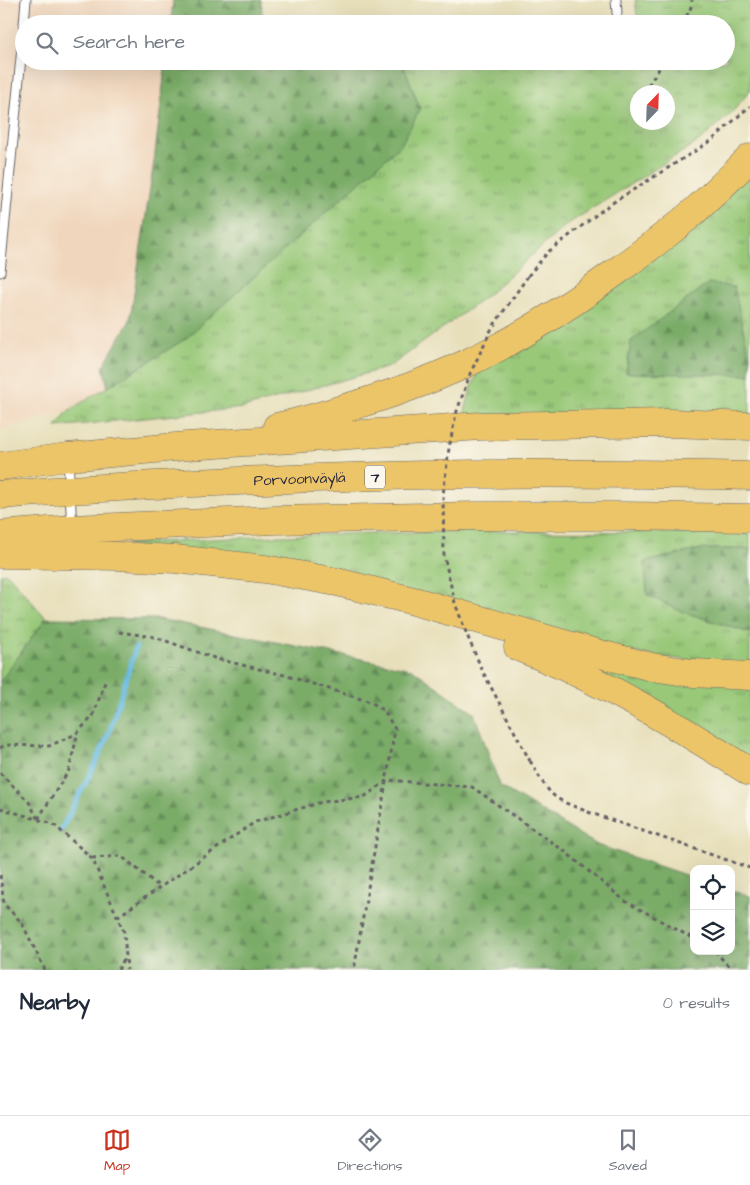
<!DOCTYPE html>
<meta charset="utf-8">
<style>
body{margin:0;font-family:"Architects Daughter",sans-serif;background:#f6f6f7;color:#1f2937}
.controls{position:absolute;right:15px;bottom:15px;display:grid;overflow:hidden;border-radius:10px;box-shadow:0 5px 20px #0002}
.controls button{width:45px;height:45px;display:grid;place-items:center;padding:0;border:0;border-bottom:1px solid #e0e1e3;background:#fff;color:#1f2937;font:25px sans-serif}
.compass{position:absolute;left:630px;top:85px;width:45px;height:45px;border-radius:50%;background:#fff;box-shadow:0 5px 20px #0002;rotate:23deg}
.list{margin:0;padding:0;list-style:none}
h2{display:flex;justify-content:space-between;align-items:center;height:65px;margin:0;padding:0 20px;font-size:21px}
h2 small{font-size:16px;font-weight:400;color:#747a83}
.icon{flex:none;width:28px;height:28px;fill:none;stroke:currentColor;stroke-width:2;stroke-linecap:round;stroke-linejoin:round}
.map{position:relative;flex:none;width:750px;height:970px;overflow:hidden}
.search{position:absolute;background:#fff;box-shadow:0 5px 20px #0002;left:15px;right:15px;top:15px;height:55px;display:flex;align-items:center;gap:12px;box-sizing:border-box;padding:0 18px;border-radius:28px;color:#747a83;font-size:19px}
.sheet{height:145px;background:#fff}
nav{display:flex;justify-content:space-around;align-items:center;box-sizing:border-box;height:70px;border-top:1px solid #e0e1e3;background:#fff;font-size:14px;color:#747a83}
nav a{display:grid;justify-items:center;gap:2px}
nav .on{color:#c8321e}
.map>svg:first-child{display:block}
.built{fill:#f0d6bc}
.grass{fill:url(#grass-tufts);stroke:#5d755a;fill-rule:evenodd}
.forest{fill:url(#forest-firs);stroke:#4e6752}
.lines{fill:none;stroke-linecap:round;stroke-linejoin:round}
.stream{stroke:#65b9e1;stroke-width:5}
.service-casing{stroke:#676467;stroke-width:11}
.motorway-casing{stroke:#676467;stroke-width:29}
.path{stroke:#676467;stroke-width:3;stroke-dasharray:4 4;stroke-linecap:butt}
.service{stroke:#fff;stroke-width:9}
.motorway{stroke:#edc569;stroke-width:28}
.path-bridge{stroke:#676467;stroke-width:3;stroke-dasharray:4 4;stroke-linecap:butt}
.labels{text-anchor:middle;stroke-width:4;stroke-linejoin:round;paint-order:stroke}
.shield{fill:#fbf7ec;stroke:#636270;stroke-width:1}
.shield-label{font-size:14px;font-weight:bold;fill:#22223b}
.street-label{font-size:15px;fill:#22223b;stroke:#fbf7ec}
</style>
<div class="map">
<svg width="750" height="970" viewBox="0 0 750 970">
<defs>
<pattern id="grass-tufts" width="24" height="20" patternUnits="userSpaceOnUse" patternTransform="scale(1.25)"><rect width="24" height="20" fill="#98c878"/><path d="M3 7l-1-3M5 7V3M7 7l1-3M15 17l-1-3M17 17v-4M19 17l1-3" fill="none" stroke="#7ca264"/></pattern>
<pattern id="forest-firs" width="22" height="20" patternUnits="userSpaceOnUse" patternTransform="scale(1.25)"><rect width="22" height="20" fill="#7aac68"/><path d="M5 1l3.5 6h-7zM16 11l3.5 6h-7z" fill="#648c57"/></pattern>
</defs>
<rect width="100%" height="100%" fill="#fbf7ec"/>
<filter id="ink" filterUnits="userSpaceOnUse"><feTurbulence type="fractalNoise" baseFrequency=".02" numOctaves="2"/><feDisplacementMap in="SourceGraphic" scale="10" xChannelSelector="R" yChannelSelector="G"/><feConvolveMatrix kernelMatrix="1 2 1 2 8 2 1 2 1" color-interpolation-filters="sRGB"/></filter>
<filter id="wash" filterUnits="userSpaceOnUse"><feTurbulence type="fractalNoise" baseFrequency=".0096" numOctaves="4" result="noise"/><feDisplacementMap in="SourceGraphic" scale="20" xChannelSelector="R" yChannelSelector="G"/><feGaussianBlur stdDeviation="1.12" result="paint"/><feColorMatrix in="noise" values="0 0 0 0 0 0 0 0 0 0 0 0 0 0 0 0 0 1.4 0 .05"/><feComposite in="paint" operator="in"/></filter>
<g filter="url(#wash)">
<rect width="100%" height="100%" fill="#e7dfba"/>
<path class="built" d="M0 0H173L171 24H24V61H166L154 162 130 320 103 366 108 387 68 411 0 430Z"/>
<path class="grass" d="M635 0H747L750 3V91L734 110 701 140 566 225 484 298 389 367 243 408 56 427 68 411 185 339 420 109 402 61H726V24H638ZM638 92H668V122H638Z
M750 167V415H464L470 392 481 365Z
M497 531 645 532 750 534V549H701L680 611 750 633V668L647 655 125 544C249 536 373 532 497 531Z
M7 573 46 618 0 682V574Z
M581 661 750 686V763Z"/>
<path class="forest" d="M173 0H261L263 24H171Z
M166 61H402L420 109 401 145 185 339 108 387 103 366 130 320 154 162Z
M709 283 734 287 750 360V375L626 373 631 341Z
M701 549H750V633L680 611 647 595 645 562Z
M46 618 159 619 412 669 474 713 500 786 597 845 694 878V951H731V890L750 896V970H0V682Z"/>
<g class="lines">
<path class="stream" d="M61 830 95 765 109 733 136 647"/>
</g>
</g>
<g filter="url(#ink)">
<g class="lines">
<defs>
<path id="service" d="M616 0 617 13
M24 24 26 0
M0 272 24 27
M68 460 72 527"/>
<g id="motorway">
<path d="M277 427C299 422 320 416 342 409 383 397 424 383 463 365 513 342 561 312 606 279 634 259 663 238 690 215 711 197 731 177 750 158"/>
<path d="M0 466 68 457 187 446 481 426 670 423 750 426"/>
<path id="s1" d="M0 495C157 483 314 477 471 474 564 473 657 474 750 476"/>
<path d="M0 535 72 529 275 520 475 516H626L750 518"/>
<path d="M0 554 117 556 175 559 265 569 337 582 414 601 596 653 652 667 693 673 750 676"/>
<path d="M518 647C600 679 676 725 750 772"/>
</g>
</defs>
<use href="#service" class="service-casing"/>
<use href="#motorway" class="motorway-casing"/>
<path class="path" d="M683 24 691 7 692 0
M644 92 664 61
M528 276 548 252 609 205 711 141 750 106
M119 632 155 637 217 659 284 675 371 702 384 711 395 729 354 970
M0 748 5 745 49 746 76 734 93 716 106 679
M530 761C537 772 543 785 552 794 561 803 577 807 588 812L750 868
M0 773 29 802 38 819
M0 808 53 824 92 858 124 932 127 970
M38 819 69 770 78 732
M92 858 121 856 160 887
M0 875 4 904 22 923 45 970
M117 917 255 822 322 802 364 797 388 780 472 787 563 850 625 901 694 939
M715 951 732 970
M118 970 126 955"/>
<use href="#service" class="service"/>
<use href="#motorway" class="motorway"/>
<path class="path-bridge" d="M528 276 492 328 470 374 456 414 449 448 443 495 444 556 455 603 467 635 483 672 530 761"/>
</g>
</g>
<g class="labels">
<rect class="shield" x="365" y="465.5" width="20" height="23" rx="4"/>
<g class="shield-label">
<text x="375" y="482">7</text>
</g>
<g class="street-label">
<text dy="5" stroke="none"><textPath href="#s1" startOffset="300">Porvoonväylä</textPath></text>
</g>
</g>
</svg>
<div class="controls">
<button><svg class="icon" aria-label="locate" viewBox="0 0 24 24"><circle cx="12" cy="12" r="6"/><path d="M12 2v4M12 18v4M2 12h4M18 12h4"/></svg></button>
<button><svg class="icon" aria-label="layers" viewBox="0 0 24 24"><path d="M12 4l9 5-9 5-9-5zM3 14l9 5 9-5"/></svg></button>
</div>
<svg class="compass" viewBox="-18 -18 36 36"><path d="M0-13l5 13h-10z" fill="#e53935"/><path d="M0 13l5-13h-10z" fill="#747a83"/></svg>
<div class="search"><svg class="icon" aria-label="search" viewBox="0 0 24 24"><circle cx="10" cy="10" r="6"/><path d="M15 15l6 6"/></svg>Search here</div>
</div>
<section class="sheet">
<h2>Nearby<small>0 results</small></h2>
<ul class="list">
</ul>
</section>
<nav>
<a class="on"><svg class="icon" aria-label="map" viewBox="0 0 24 24"><path d="M3 6l6-2 6 2 6-2v14l-6 2-6-2-6 2zM9 4v14M15 6v14"/></svg>Map</a>
<a><svg class="icon" aria-label="directions" viewBox="0 0 24 24"><path d="M12 3l9 9-9 9-9-9zM9 14v-3h6M13 9l2 2-2 2"/></svg>Directions</a>
<a><svg class="icon" aria-label="saved" viewBox="0 0 24 24"><path d="M7 4h10v16l-5-4-5 4z"/></svg>Saved</a>
</nav>
